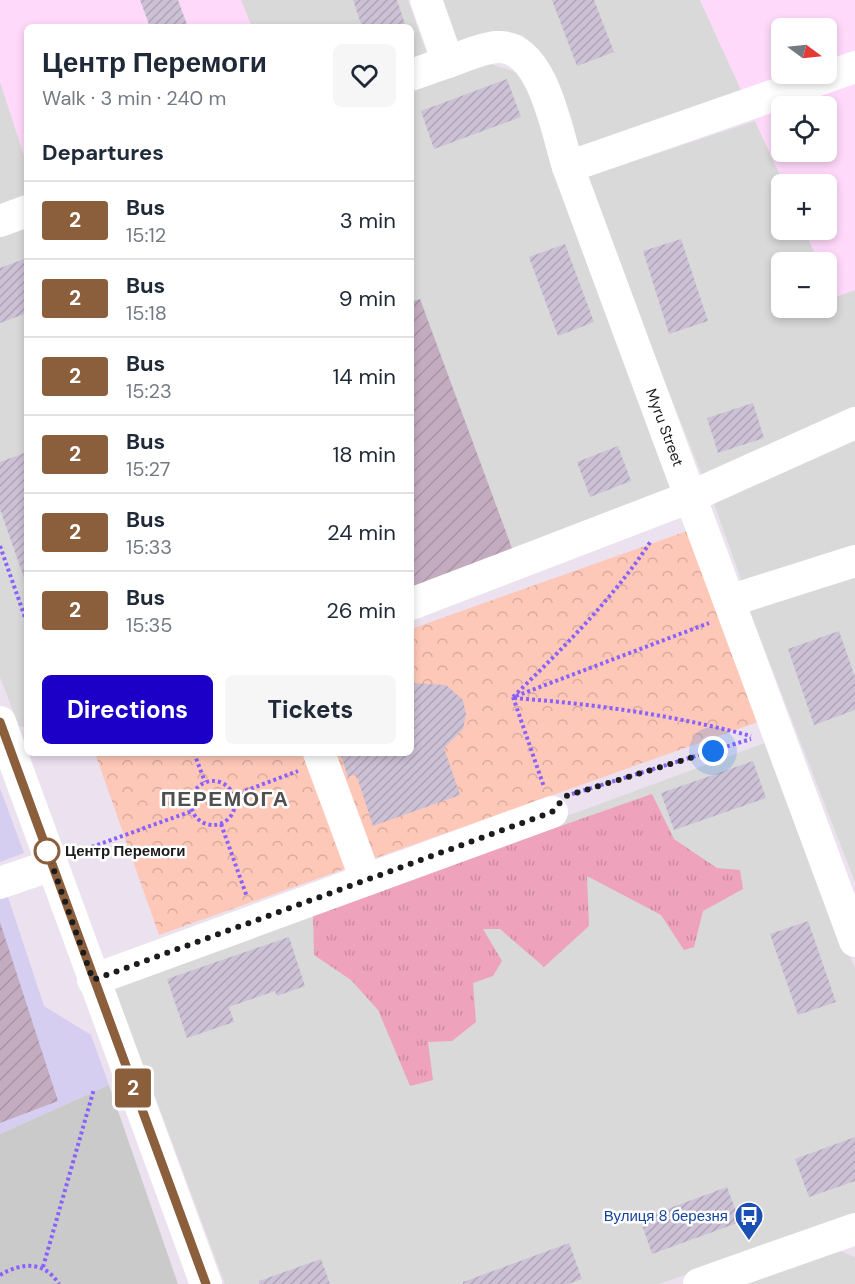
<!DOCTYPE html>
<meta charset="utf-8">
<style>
body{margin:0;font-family:"DM Sans",sans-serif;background:#f6f6f7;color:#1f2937;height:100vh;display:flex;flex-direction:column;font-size:22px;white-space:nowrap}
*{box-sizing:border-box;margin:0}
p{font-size:20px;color:#747a83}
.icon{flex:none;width:33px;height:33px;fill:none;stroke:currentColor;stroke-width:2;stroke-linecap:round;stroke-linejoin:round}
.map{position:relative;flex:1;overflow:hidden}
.drawer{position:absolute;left:24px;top:24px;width:390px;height:732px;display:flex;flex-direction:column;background:#fff;border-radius:9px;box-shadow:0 3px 9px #0003}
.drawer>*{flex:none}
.badge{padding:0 12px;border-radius:4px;font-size:21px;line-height:39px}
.needle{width:39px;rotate:105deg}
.controls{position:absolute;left:771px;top:18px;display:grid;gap:12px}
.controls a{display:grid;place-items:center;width:66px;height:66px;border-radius:9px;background:#fff;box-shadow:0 3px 9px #0003;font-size:30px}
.you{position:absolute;width:30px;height:30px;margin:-15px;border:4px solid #fff;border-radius:50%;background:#1a73e8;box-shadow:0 0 0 9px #1a73e833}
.map>.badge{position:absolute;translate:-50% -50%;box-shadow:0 0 0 3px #fff}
h2{padding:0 18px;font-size:22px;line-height:54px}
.round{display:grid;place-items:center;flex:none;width:63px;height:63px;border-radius:9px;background:#f6f6f7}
.headline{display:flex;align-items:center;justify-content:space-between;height:102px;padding:0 18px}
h1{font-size:28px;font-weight:700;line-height:45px}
.button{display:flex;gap:12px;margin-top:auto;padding:12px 18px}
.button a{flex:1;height:69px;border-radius:9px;background:#1d00c8;color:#fff;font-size:24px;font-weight:700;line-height:69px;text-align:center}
.button a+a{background:#f6f6f7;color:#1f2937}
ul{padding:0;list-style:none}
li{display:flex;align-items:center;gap:18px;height:78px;padding:0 18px;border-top:2px solid #e0e1e3}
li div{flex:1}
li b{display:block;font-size:22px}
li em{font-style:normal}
li .badge{min-width:66px;font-weight:700;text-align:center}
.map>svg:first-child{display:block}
.residential{fill:#d9d9da}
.commercial{fill:#d5cef1}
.education{fill:#ffd9fa;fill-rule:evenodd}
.religious{fill:#cacaca}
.construction{fill:url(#construction-furrows)}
.grass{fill:url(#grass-tufts)}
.park{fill:url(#park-crowns)}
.building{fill:url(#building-hatch)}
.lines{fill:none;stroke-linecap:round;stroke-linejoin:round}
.path{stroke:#8961ff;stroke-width:4;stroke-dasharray:3 3;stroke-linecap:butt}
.minor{stroke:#fff;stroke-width:32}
.line-casing{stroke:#fff;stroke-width:14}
.line{stroke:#8b5e3c;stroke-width:9}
.walk{stroke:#1c1c1c;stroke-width:6;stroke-dasharray:0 10.8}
.stop-dot{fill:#fff;stroke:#8b5e3c;stroke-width:3}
.labels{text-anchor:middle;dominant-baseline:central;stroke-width:5;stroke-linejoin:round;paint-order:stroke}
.street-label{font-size:15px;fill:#1c1c1c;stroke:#fff}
.stop-label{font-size:15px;font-weight:bold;fill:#1c1c1c;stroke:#fff;text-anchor:start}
.transit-label{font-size:15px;fill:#164399;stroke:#fff;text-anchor:end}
.district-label{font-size:21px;font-weight:bold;letter-spacing:1.5px;fill:#4f4f4f;stroke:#fff}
</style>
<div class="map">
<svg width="855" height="1284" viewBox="0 0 855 1284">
<defs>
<pattern id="construction-furrows" width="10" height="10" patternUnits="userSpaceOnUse" patternTransform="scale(1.5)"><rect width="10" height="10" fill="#c4acc0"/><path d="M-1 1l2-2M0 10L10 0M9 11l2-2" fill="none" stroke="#a893a4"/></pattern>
<pattern id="grass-tufts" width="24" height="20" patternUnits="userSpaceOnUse" patternTransform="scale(1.5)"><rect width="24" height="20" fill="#eea2bc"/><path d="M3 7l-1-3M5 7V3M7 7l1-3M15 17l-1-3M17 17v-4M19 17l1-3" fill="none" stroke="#cc8ba1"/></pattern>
<pattern id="park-crowns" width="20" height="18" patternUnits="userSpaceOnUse" patternTransform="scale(1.5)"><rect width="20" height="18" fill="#fec8b9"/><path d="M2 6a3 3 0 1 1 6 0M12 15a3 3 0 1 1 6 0" fill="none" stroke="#d9ab9e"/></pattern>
<pattern id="building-hatch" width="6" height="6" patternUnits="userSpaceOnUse" patternTransform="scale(1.5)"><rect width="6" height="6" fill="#cdc1d6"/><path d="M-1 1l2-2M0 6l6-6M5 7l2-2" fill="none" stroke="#afa5b7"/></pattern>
</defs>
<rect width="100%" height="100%" fill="#ece1ef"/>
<!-- residential -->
<g class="residential">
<polygon points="0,0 408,0 428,57 411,63 411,27 27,27 27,196 0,205"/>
<polygon points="438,0 700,0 743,94 580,149 544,57 522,35 500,34 455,48"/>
<polygon points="490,64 523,74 673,494 411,594 411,91"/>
<polygon points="755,121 784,184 782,184 782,230 804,230 819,262 782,262 782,308 826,308 827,278 835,297 855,290 855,410 704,480 583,178"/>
<polygon points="27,224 27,728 19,726 0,677 0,234"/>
<polygon points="855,432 855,552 744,588 712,498"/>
<polygon points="855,575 855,882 749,610"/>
<polygon points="770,741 855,969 855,1215 659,1284 225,1284 113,984"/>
<polygon points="840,1251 855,1257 855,1284 729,1284"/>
</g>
<!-- commercial -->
<g class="commercial">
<polygon points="0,788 24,853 0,862"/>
<polygon points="7,894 44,1006 91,1035 109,1085 0,1134 0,897"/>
</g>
<!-- education -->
<g class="education">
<polygon points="0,0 241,0 252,27 27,27 27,165 0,82"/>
<path d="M700 0H855V290L835 297 827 278 826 262H819L804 230H826V184H784ZM782 28H826V74H782ZM782 106H826V152H782Z"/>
</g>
<!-- religious -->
<polygon class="religious" points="109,1085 178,1284 0,1284 0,1134"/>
<!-- construction -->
<g class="construction">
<polygon points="420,299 513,551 411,589 411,302"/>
<polygon points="0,922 58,1101 0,1123"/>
</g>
<!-- grass -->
<polygon class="grass" points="652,794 674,839 717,868 740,870 743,889 703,911 694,947 684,950 661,915 587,876 589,926 544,967 500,929 483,929 502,961 493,976 473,983 476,1022 452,1041 428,1042 433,1080 410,1086 378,1010 351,980 314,955 313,913"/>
<!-- park -->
<polygon class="park" points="690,530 758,722 159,935 95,753 411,753 411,629"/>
<!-- building -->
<g class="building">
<polygon points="140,0 178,0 188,27 150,27"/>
<polygon points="353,0 397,0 406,27 362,27"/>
<polygon points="552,0 594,0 614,52 577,66"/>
<polygon points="507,79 521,117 434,149 421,111"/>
<polygon points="681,239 708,321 669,334 643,251"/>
<polygon points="565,244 594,322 558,336 529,257"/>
<polygon points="27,258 27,313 0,323 0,268"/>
<polygon points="753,403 764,438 718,453 707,418"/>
<polygon points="618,446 631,481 590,497 577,462"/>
<polygon points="27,452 27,577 24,578 0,509 0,462"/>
<polygon points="839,631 855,677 855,710 814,725 788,649"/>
<polygon points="411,683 446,685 463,700 466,714 463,729 444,748 460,795 373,826 356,774 348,777 340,753 411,753"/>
<polygon points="753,761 766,798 674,830 661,793"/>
<polygon points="808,921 836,1002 798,1015 770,934"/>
<polygon points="289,937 305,986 277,996 275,991 229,1007 234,1022 187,1038 167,979"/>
<polygon points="855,1137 855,1181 809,1197 795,1159"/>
<polygon points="727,1187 740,1222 652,1254 640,1219"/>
<polygon points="569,1243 582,1279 568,1284 463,1284 463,1282"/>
<polygon points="321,1259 330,1284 259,1284 259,1281"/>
</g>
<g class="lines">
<!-- path -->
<g class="path">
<polyline points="0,546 27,623"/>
<polyline points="516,696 709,623"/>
<polyline points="513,697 544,787"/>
<path d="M513 697C563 648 612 600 651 541"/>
<path d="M514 698C595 704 673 715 751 736"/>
<polyline points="194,753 205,782"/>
<circle cx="213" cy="803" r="22"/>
<polyline points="572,794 751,739"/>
<polyline points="234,795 298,771"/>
<polyline points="221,824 247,897"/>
<polyline points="86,849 192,811"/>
<polyline points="43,1267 94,1089"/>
<path d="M0 1275C23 1262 44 1261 59 1284"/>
</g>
<!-- minor -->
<g class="minor">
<path id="s1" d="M426 0 448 62C463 57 481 48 497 47 543 44 557 133 568 167L855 941"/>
<polyline points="411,75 448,62"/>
<polyline points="568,167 855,67"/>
<polyline points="0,221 27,211"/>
<polyline points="729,601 855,561"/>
<polyline points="411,604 690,497 855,423"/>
<polyline points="0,722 206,1284"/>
<polyline points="319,753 366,880"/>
<polyline points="0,883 52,865"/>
<polyline points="93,980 552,812"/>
<polyline points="699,1284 855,1229"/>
</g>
</g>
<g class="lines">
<!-- line casing -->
<g class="line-casing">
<polyline id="line" points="0,722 206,1284"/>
</g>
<!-- line -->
<use href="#line" class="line"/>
<!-- walk -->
<polyline class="walk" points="47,851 93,980 552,812 566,796 713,751"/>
</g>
<!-- icons -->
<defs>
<g id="bus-pin" transform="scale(1.5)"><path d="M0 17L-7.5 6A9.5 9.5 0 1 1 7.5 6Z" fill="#1a4fb4" stroke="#fff"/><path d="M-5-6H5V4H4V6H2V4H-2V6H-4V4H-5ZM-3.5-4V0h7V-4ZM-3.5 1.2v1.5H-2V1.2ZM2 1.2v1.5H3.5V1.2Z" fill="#fff"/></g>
</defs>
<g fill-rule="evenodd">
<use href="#bus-pin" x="749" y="1216"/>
</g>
<!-- markers -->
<circle class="stop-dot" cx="47" cy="851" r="12"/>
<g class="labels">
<!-- street labels -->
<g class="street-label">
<text stroke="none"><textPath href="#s1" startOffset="544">Myru Street</textPath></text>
</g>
<!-- stop labels -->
<g class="stop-label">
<text x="65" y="851">Центр Перемоги</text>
</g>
<!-- transit labels -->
<g class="transit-label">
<text x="728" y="1216">Вулиця 8 березня</text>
</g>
<!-- district labels -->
<g class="district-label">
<text x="225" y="799">ПЕРЕМОГА</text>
</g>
</g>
</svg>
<div class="controls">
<a><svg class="needle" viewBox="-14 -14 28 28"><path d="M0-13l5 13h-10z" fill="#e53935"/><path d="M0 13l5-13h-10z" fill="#747a83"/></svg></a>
<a><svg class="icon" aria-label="locate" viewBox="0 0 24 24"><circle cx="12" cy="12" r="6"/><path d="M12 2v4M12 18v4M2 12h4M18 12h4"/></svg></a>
<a>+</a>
<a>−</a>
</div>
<div class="you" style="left:713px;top:751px"></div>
<b class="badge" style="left:133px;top:1088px;background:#8b5e3c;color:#fff">2</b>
<section class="drawer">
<div class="headline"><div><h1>Центр Перемоги</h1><p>Walk · 3 min · 240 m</p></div><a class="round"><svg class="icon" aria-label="heart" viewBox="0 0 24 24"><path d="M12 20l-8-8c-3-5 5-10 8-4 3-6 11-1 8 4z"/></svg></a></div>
<h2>Departures</h2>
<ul>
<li><span class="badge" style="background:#8b5e3c;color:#fff">2</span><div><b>Bus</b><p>15:12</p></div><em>3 min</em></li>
<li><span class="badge" style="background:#8b5e3c;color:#fff">2</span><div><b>Bus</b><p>15:18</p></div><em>9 min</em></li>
<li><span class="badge" style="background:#8b5e3c;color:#fff">2</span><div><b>Bus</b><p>15:23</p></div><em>14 min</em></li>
<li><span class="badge" style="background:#8b5e3c;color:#fff">2</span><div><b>Bus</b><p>15:27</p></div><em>18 min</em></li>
<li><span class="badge" style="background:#8b5e3c;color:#fff">2</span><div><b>Bus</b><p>15:33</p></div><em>24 min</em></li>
<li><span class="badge" style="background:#8b5e3c;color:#fff">2</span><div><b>Bus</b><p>15:35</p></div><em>26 min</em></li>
</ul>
<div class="button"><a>Directions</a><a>Tickets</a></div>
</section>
</div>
